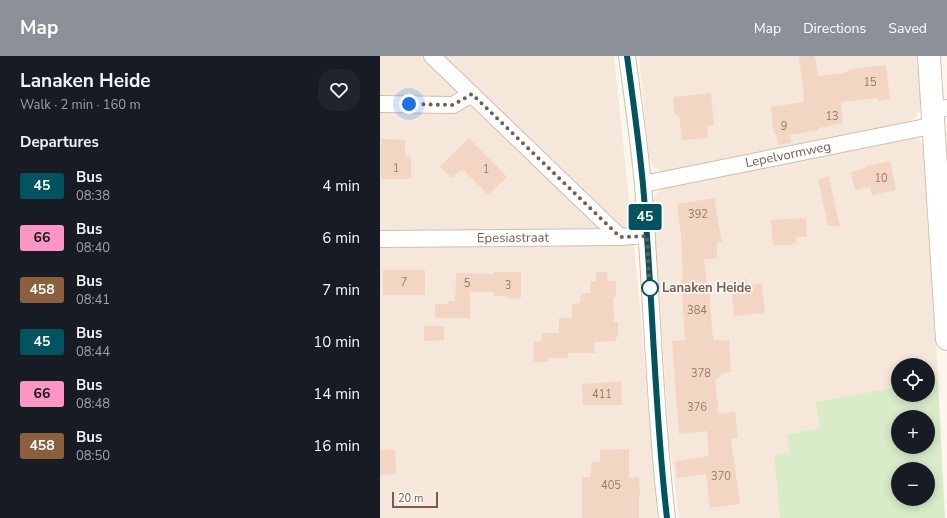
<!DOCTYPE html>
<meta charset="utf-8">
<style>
body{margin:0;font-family:"Nunito Sans",sans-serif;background:#20242c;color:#f1f3f6;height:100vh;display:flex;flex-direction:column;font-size:15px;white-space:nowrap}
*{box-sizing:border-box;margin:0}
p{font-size:13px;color:#9ea1a6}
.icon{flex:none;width:22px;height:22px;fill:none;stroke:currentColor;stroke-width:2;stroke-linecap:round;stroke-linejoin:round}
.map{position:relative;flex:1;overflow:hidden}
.drawer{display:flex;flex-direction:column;background:#171b24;width:380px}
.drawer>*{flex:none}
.badge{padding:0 8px;border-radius:3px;font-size:14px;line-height:26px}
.buttons{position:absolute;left:511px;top:302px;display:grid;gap:8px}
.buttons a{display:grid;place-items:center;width:44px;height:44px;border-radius:50%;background:#171b24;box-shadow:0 2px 10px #0003;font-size:20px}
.scale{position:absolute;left:12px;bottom:10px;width:46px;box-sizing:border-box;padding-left:4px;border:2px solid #7a5c4d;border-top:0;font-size:11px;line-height:14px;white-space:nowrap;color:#7a5c4d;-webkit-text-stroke:3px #fffaf3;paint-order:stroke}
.you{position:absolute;width:20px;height:20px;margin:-10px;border:3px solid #fff;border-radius:50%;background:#1a73e8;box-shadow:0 0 0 6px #1a73e833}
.map>.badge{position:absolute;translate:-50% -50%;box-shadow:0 0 0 2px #fff}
h2{padding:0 20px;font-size:15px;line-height:36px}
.round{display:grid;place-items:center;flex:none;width:42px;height:42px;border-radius:16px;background:#20242c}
.overview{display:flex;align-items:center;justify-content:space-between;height:68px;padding:0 20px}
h1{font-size:19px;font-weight:700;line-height:30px}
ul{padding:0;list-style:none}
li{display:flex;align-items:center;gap:12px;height:52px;padding:0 20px}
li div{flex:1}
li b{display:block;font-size:15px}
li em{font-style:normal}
li .badge{min-width:44px;font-weight:700;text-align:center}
header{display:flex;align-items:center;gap:24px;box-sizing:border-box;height:56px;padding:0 20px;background:#8c9099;color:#fff}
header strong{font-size:19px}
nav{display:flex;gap:22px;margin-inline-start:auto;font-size:14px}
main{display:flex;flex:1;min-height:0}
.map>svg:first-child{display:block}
.residential{fill:#f5e8da}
.green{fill:#d8ecc9;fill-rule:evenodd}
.building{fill:#f3d5c3}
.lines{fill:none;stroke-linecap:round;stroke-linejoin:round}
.street-casing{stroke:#d1beb0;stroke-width:18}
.secondary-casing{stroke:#d6c0b0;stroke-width:24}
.street{stroke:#fff;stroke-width:16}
.secondary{stroke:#fff;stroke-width:22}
.line-casing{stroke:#fff;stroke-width:9}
.line{stroke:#005460;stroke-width:6}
.walk{stroke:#7a5c4d;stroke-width:4;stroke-dasharray:0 7.2}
.stop-dot{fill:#fff;stroke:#005460;stroke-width:2}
.labels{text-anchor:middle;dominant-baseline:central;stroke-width:3.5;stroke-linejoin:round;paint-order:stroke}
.number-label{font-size:11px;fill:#987a6a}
.street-label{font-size:13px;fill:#7a5c4d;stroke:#fffaf3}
.stop-label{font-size:13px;font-weight:bold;fill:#7a5c4d;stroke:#fffaf3;text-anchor:start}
</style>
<header>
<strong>Map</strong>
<nav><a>Map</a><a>Directions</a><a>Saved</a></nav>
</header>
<main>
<section class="drawer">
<div class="overview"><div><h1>Lanaken Heide</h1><p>Walk · 2 min · 160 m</p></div><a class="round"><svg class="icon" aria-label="heart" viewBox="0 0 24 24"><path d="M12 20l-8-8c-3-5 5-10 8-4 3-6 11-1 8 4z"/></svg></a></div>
<h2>Departures</h2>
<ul>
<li><span class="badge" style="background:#005460;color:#fff">45</span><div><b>Bus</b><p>08:38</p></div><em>4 min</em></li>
<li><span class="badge" style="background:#fc95c5;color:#111">66</span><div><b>Bus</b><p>08:40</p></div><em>6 min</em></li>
<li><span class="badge" style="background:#8b5e3c;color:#fff">458</span><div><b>Bus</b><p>08:41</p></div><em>7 min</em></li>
<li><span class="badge" style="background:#005460;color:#fff">45</span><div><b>Bus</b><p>08:44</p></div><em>10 min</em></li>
<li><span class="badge" style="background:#fc95c5;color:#111">66</span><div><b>Bus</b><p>08:48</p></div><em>14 min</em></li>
<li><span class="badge" style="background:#8b5e3c;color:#fff">458</span><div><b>Bus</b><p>08:50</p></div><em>16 min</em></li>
</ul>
</section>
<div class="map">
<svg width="567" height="462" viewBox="0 0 567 462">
<rect width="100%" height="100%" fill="#fdf6ec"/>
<!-- residential -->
<g class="residential">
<polygon points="0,0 234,0 260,249 277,462 0,462"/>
<polygon points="259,0 542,0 543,49 535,62 525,68 284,118 274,111 269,102"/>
<polygon points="534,81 539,84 544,91 558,324 548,325 548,309 518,309 518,331 435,346 441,372 407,378 411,396 394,399 400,462 299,462 289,384 273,142 283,130"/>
</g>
<!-- green -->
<path class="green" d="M558 324 565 462H400L394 399 410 396 407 378 441 372 435 346 518 331V339H548V325ZM518 361H548V391H518ZM518 413H548V443H518Z"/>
<!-- building -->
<g class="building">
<polygon points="419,0 435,0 438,20 464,17 471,13 506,9 510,43 499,45 498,42 461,46 463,67 439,72 439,74 410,79 411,87 398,89 396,78 394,78 391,51 423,46 423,44 424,43"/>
<polygon points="331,37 334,69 327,70 328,82 302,84 299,59 295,59 293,41"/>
<polygon points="89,82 127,121 108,139 82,113 71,122 60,110"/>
<polygon points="1,83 25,84 25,100 31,101 31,123 1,123"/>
<polygon points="510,105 516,134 492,139 490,131 475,134 471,116 486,112 486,110"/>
<polygon points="449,120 455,149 460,170 448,170 438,123"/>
<polygon points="334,142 342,186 337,186 337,203 324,203 327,229 328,229 329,233 333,284 339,284 340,285 349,284 351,316 342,317 340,320 335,324 339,358 355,356 358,382 351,383 360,448 330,452 326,418 297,422 295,405 329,400 327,375 299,378 292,285 305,284 301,224 303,223 301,179 297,148"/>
<polygon points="426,162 427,181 416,181 416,187 412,187 412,189 393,189 391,164"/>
<rect x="3" y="214" width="42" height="25"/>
<polygon points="114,216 141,216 141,242 128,243 128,240 114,240 114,236 90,236 90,262 55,262 55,248 68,248 68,245 75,245 76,217 114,218"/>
<polygon points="216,216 227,216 228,225 236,225 236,241 233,241 234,266 238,266 238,281 236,281 236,285 214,286 215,297 188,297 188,302 168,302 168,306 154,306 153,286 161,286 162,277 179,277 179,262 192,262 192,248 200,247 201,237 210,237 210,225 216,225"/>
<polygon points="367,223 368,229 382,228 385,257 354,260 351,225"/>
<polygon points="44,270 64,270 64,284 44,285"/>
<polygon points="241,325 242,349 203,349 202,328"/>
<polygon points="15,393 16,418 0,419 0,394"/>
<polygon points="249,393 249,422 259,421 260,440 259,440 259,462 202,462 202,421 210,421 212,406 220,406 220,394"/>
</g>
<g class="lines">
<!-- street casing -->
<g class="street-casing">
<g id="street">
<polyline points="52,0 240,181"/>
<path d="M247 0C253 43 259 86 263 129 272 240 274 351 287 462"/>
<polyline points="0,48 73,49 92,38"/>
<polyline points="553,54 567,52"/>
<path id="s1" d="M263 128 541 72 554 70"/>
<path id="s2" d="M0 183 240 181 267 179"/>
</g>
</g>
<!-- secondary casing -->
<g class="secondary-casing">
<polyline id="secondary" points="549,0 567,283"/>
</g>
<!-- street -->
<use href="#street" class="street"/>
<!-- secondary -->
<use href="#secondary" class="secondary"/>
</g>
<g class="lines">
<!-- line casing -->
<g class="line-casing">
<path id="line" d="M247 0C253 43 259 86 263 129 273 240 274 352 287 462"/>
</g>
<!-- line -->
<use href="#line" class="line"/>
<!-- walk -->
<polyline class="walk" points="29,48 73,49 92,38 240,181 267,180 270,239 270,232"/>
</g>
<!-- markers -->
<circle class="stop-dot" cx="270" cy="232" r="8"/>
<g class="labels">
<!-- number labels -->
<g class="number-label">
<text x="490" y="26">15</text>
<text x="452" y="60">13</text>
<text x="404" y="70">9</text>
<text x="16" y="112">1</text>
<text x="106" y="113">1</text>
<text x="501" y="122">10</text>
<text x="318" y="158">392</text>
<text x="24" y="226">7</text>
<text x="87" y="227">5</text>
<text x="128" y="229">3</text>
<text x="317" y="254">384</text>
<text x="321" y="317">378</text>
<text x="222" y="338">411</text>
<text x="317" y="351">376</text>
<text x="341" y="420">370</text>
<text x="231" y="429">405</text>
</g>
<!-- street labels -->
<g class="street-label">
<text stroke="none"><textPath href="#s1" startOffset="148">Lepelvormweg</textPath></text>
<text stroke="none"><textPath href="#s2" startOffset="133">Epesiastraat</textPath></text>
</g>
<!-- stop labels -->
<g class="stop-label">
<text x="282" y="232">Lanaken Heide</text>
</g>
</g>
</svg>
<div class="buttons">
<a><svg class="icon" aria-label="locate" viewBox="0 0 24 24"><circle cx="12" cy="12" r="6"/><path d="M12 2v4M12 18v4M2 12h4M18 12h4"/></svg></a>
<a>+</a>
<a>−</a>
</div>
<div class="scale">20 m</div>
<div class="you" style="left:29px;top:48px"></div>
<b class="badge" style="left:265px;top:161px;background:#005460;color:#fff">45</b>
</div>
</main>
